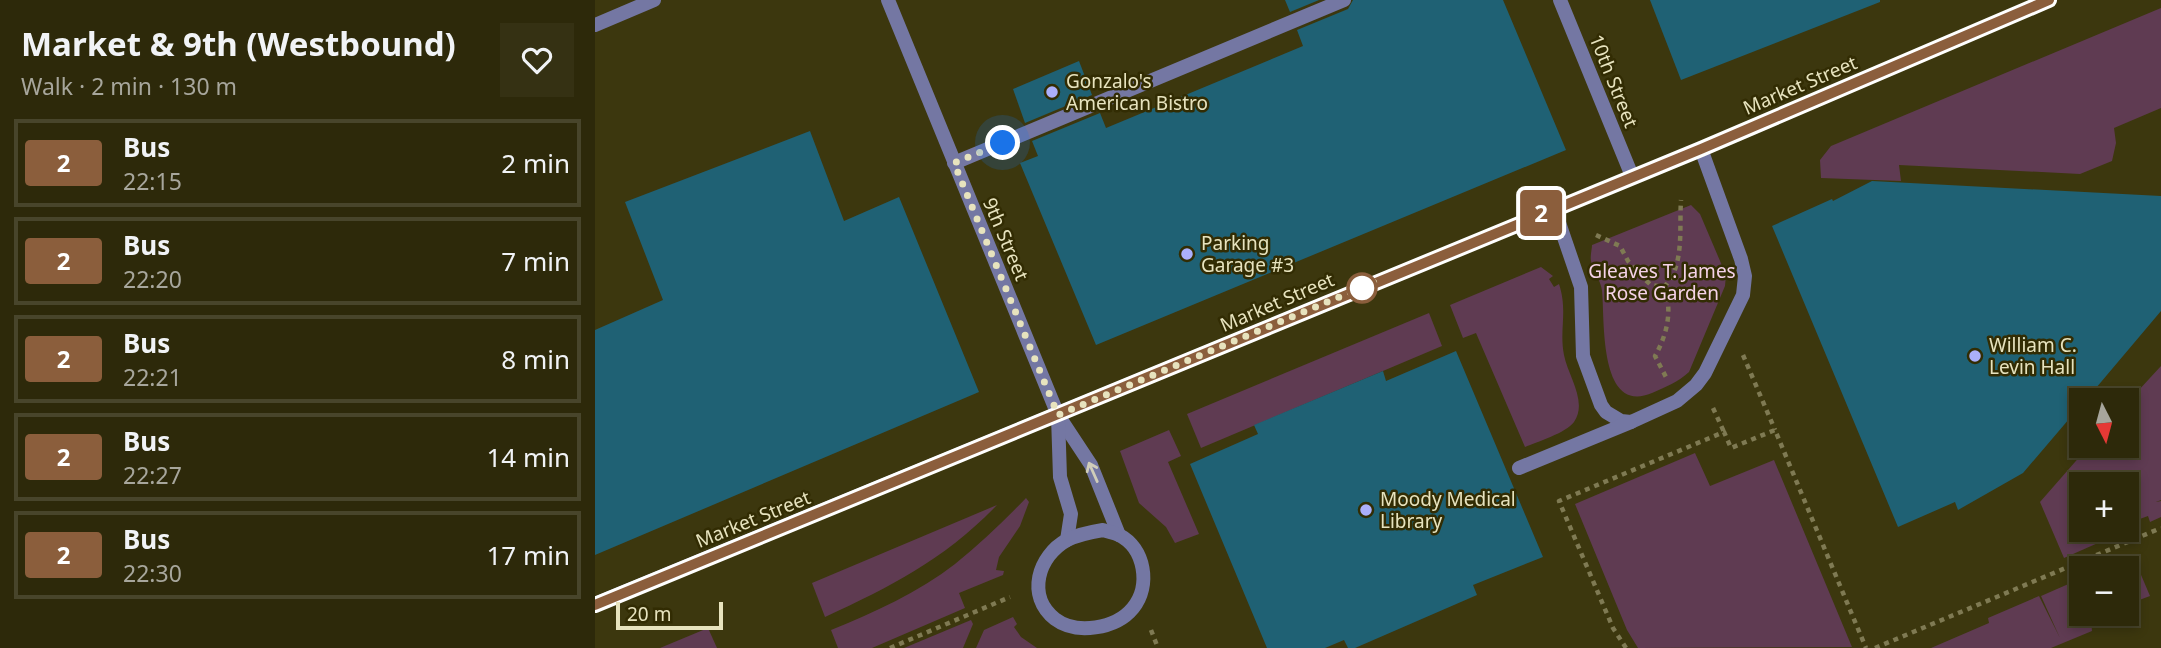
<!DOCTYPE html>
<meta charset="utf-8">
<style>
body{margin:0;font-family:"Noto Sans",sans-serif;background:#353113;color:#f1f3f6;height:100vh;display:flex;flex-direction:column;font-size:26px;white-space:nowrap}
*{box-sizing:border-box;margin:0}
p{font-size:23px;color:#a7a69c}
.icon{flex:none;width:38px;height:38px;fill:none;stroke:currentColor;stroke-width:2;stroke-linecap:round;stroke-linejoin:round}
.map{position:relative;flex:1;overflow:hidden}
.drawer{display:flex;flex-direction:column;background:#2d290a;width:595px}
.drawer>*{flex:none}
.badge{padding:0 14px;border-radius:5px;font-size:24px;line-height:46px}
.needle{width:46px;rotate:174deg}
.buttons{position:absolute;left:1474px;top:388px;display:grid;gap:14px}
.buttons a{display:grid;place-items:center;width:70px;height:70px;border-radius:0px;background:#2d290a;box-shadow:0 4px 10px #0003,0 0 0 2px #48452b;font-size:35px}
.scale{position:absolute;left:21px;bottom:18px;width:107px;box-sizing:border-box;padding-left:7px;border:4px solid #e7e3be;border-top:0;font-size:19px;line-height:24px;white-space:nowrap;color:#e7e3be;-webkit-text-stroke:5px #322c03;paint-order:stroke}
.you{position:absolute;width:35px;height:35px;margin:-18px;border:5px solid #fff;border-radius:50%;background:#1a73e8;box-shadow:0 0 0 10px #1a73e833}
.map>.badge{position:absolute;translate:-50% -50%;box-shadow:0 0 0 4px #fff}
.round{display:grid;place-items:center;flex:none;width:74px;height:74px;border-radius:0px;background:#353113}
.head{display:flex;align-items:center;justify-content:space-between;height:119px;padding:0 21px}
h1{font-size:33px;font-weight:700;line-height:52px}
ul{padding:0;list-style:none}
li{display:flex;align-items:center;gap:21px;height:88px;margin:0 14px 10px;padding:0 7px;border:4px solid #48452b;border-radius:0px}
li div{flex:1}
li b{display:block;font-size:26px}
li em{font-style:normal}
li .badge{min-width:77px;font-weight:700;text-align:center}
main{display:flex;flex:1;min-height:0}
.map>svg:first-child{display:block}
.green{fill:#5f3b52}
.building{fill:#1f6174}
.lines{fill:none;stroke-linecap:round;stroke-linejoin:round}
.path{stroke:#7f7a53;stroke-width:4.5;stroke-dasharray:5 5;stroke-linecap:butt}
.service{stroke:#7477a3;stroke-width:14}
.minor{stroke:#7477a3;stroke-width:14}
.secondary{stroke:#979be1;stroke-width:14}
.oneway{stroke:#d0cdb9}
.line-casing{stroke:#fff;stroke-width:16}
.line{stroke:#8b5e3c;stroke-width:10}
.walk{stroke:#e7e3be;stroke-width:7;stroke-dasharray:0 12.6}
.poi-dot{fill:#abaffb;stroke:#322c03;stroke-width:2.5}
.stop-dot{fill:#fff;stroke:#8b5e3c;stroke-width:3.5}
.labels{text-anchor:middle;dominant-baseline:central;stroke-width:5;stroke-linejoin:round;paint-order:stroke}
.poi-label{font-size:19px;fill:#e7e3be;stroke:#322c03;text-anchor:start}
.street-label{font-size:19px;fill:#e7e3be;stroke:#322c03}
.park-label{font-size:19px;fill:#f5d2e7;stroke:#322c03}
</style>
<main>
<section class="drawer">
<div class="head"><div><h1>Market &amp; 9th (Westbound)</h1><p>Walk · 2 min · 130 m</p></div><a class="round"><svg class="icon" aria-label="heart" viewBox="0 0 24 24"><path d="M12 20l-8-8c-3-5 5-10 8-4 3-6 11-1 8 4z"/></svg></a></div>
<ul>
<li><span class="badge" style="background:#8b5e3c;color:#fff">2</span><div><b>Bus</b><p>22:15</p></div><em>2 min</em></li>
<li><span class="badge" style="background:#8b5e3c;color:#fff">2</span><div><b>Bus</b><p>22:20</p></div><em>7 min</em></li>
<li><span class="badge" style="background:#8b5e3c;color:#fff">2</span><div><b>Bus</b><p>22:21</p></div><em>8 min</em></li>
<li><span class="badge" style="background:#8b5e3c;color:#fff">2</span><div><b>Bus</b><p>22:27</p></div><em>14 min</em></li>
<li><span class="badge" style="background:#8b5e3c;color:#fff">2</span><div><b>Bus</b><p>22:30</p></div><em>17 min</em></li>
</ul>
</section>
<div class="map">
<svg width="1566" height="648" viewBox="0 0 1566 648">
<rect width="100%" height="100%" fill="#3c370e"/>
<!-- green -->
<g class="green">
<polygon points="1566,8 1566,108 1519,128 1521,143 1517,161 1485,174 1304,165 1306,181 1226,178 1225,160 1236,146"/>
<path d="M1096 205 1105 214 1131 275 1130 286 1094 372C1083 382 1071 387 1057 393 1003 416 1010 318 1007 291 1006 280 997 271 996 261 995 256 997 249 997 245Z"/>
<path d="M946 267 958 276 954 279 959 287 964 284C973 311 964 330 969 355 973 376 993 402 979 422 971 433 942 442 930 447L881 333 868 338 855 305Z"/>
<polygon points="834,313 847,346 606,448 592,414"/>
<polygon points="1566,366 1566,500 1561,502 1566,501 1566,517 1555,522 1553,516 1531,524 1531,485 1486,485 1486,530 1519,530 1521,535 1469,558 1445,502 1494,446 1531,446 1531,404"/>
<polygon points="574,430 586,456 573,462 604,534 580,543 571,527 544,503 525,451"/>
<polygon points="1100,453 1115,486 1179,460 1257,647 1043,648 1032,630 980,504"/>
<path d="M431 498 434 502 425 526 404 557 401 570 409 571 408 575 364 593 370 608 277 648H243L236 630C278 613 324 592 360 564 385 544 408 522 431 498Z"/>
<path d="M402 505C350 559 297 586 230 617L217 583Z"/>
<polygon points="1538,556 1555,596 1531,605 1531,569 1509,569"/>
<polygon points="1478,582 1486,599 1486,614 1509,614 1496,620 1497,631 1456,648 1336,648 1394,623 1393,618 1444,596 1465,638 1446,596"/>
<polygon points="418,617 422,624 419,627 426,637 442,648 381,648 389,630"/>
<polygon points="376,620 378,624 368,648 309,648"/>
<polygon points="113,628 122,648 65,648"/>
</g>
<!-- building -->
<g class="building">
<polygon points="690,0 724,0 695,12"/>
<polygon points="758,0 908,0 971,150 501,345 425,163 443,156 437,141 505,113 511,128 708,46 702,30 753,9"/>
<polygon points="1055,0 1285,0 1285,2 1086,80"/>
<polygon points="484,61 497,95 430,123 418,89"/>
<polygon points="215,131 249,221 304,197 384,392 0,555 0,330 68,300 30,202"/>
<polygon points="1277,181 1566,196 1566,311 1490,401 1486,401 1486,405 1428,473 1363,510 1360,502 1303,527 1177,226 1237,199 1238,201"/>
<polygon points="861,351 948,557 878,585 882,595 760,648 753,648 749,640 730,648 672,648 595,464 663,434 659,425 788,371 791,381"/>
</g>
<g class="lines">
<!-- path -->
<g class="path">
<path d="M1001 235 1025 246 1033 261 1047 277 1056 285 1069 287C1078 310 1072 335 1060 356L1072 379"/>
<path d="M1069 287C1090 266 1084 229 1086 200"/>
<polyline points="1148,355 1180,430"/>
<polyline points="1118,408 1129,432"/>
<polyline points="556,630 563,648"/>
<polyline points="295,648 415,597"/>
<polyline points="1031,648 1018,628 964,501 1129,432 1136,448 1180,430 1271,648"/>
<polyline points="1280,648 1566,528"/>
</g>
<!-- service -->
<g class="service">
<polyline points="359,163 749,0"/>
<polyline points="959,208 986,287 988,356 1006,405 1011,412 1026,421 1036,422 1082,401 1101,385 1110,373 1148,295 1150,276 1146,259 1106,149"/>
<polyline points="924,468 1036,422"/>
</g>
<!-- minor -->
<g class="minor">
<polyline points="293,0 463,415 496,465 524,535"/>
<polyline points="965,0 1037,176"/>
<polyline points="0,25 59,0"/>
<polyline points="463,416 465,477 476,514 472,540"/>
<path d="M508 530C513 532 519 532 524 535 550 548 556 586 538 608 521 629 481 635 460 619 431 596 443 556 472 540 484 534 496 532 508 530Z"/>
</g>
<!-- secondary -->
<polyline class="secondary" points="0,604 1106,149 1454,0"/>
</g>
<!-- one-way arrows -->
<defs><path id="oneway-shaft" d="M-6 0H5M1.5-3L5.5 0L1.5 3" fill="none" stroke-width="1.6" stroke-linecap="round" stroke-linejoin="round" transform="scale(1.75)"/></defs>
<use class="oneway" href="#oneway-shaft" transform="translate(498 472) rotate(-114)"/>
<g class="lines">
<!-- line casing -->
<g class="line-casing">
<polyline id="line" points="0,605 1106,149 1454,0"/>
</g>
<!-- line -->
<use href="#line" class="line"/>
<!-- walk -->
<polyline class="walk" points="408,143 359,163 463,415 780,282 767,288"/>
</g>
<!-- markers -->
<g class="poi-dot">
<circle cx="457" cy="92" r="7"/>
<circle cx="592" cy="254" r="7"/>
<circle cx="1380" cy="356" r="7"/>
<circle cx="771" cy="510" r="7"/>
</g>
<circle class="stop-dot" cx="767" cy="288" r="14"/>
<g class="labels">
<!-- poi labels -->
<g class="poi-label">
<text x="471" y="81">Gonzalo's<tspan x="471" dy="22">American Bistro</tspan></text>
<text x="606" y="243">Parking<tspan x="606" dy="22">Garage #3</tspan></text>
<text x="1394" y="345">William C.<tspan x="1394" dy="22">Levin Hall</tspan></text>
<text x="785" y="499">Moody Medical<tspan x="785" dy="22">Library</tspan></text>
</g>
<!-- street labels -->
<g class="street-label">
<text transform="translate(1019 81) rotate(68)">10th Street</text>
<text transform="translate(1205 85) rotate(-23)">Market Street</text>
<text transform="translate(411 239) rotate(67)">9th Street</text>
<text transform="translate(682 302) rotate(-23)">Market Street</text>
<text transform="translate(158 519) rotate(-22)">Market Street</text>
</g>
<!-- park labels -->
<g class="park-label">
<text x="1067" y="271">Gleaves T. James<tspan x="1067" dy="22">Rose Garden</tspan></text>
</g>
</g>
</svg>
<div class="buttons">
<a><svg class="needle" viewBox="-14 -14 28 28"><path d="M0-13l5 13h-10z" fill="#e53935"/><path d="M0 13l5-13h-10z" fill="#a7a69c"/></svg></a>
<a>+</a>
<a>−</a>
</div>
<div class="scale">20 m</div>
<div class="you" style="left:408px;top:143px"></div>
<b class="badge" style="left:946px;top:213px;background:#8b5e3c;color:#fff">2</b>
</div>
</main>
